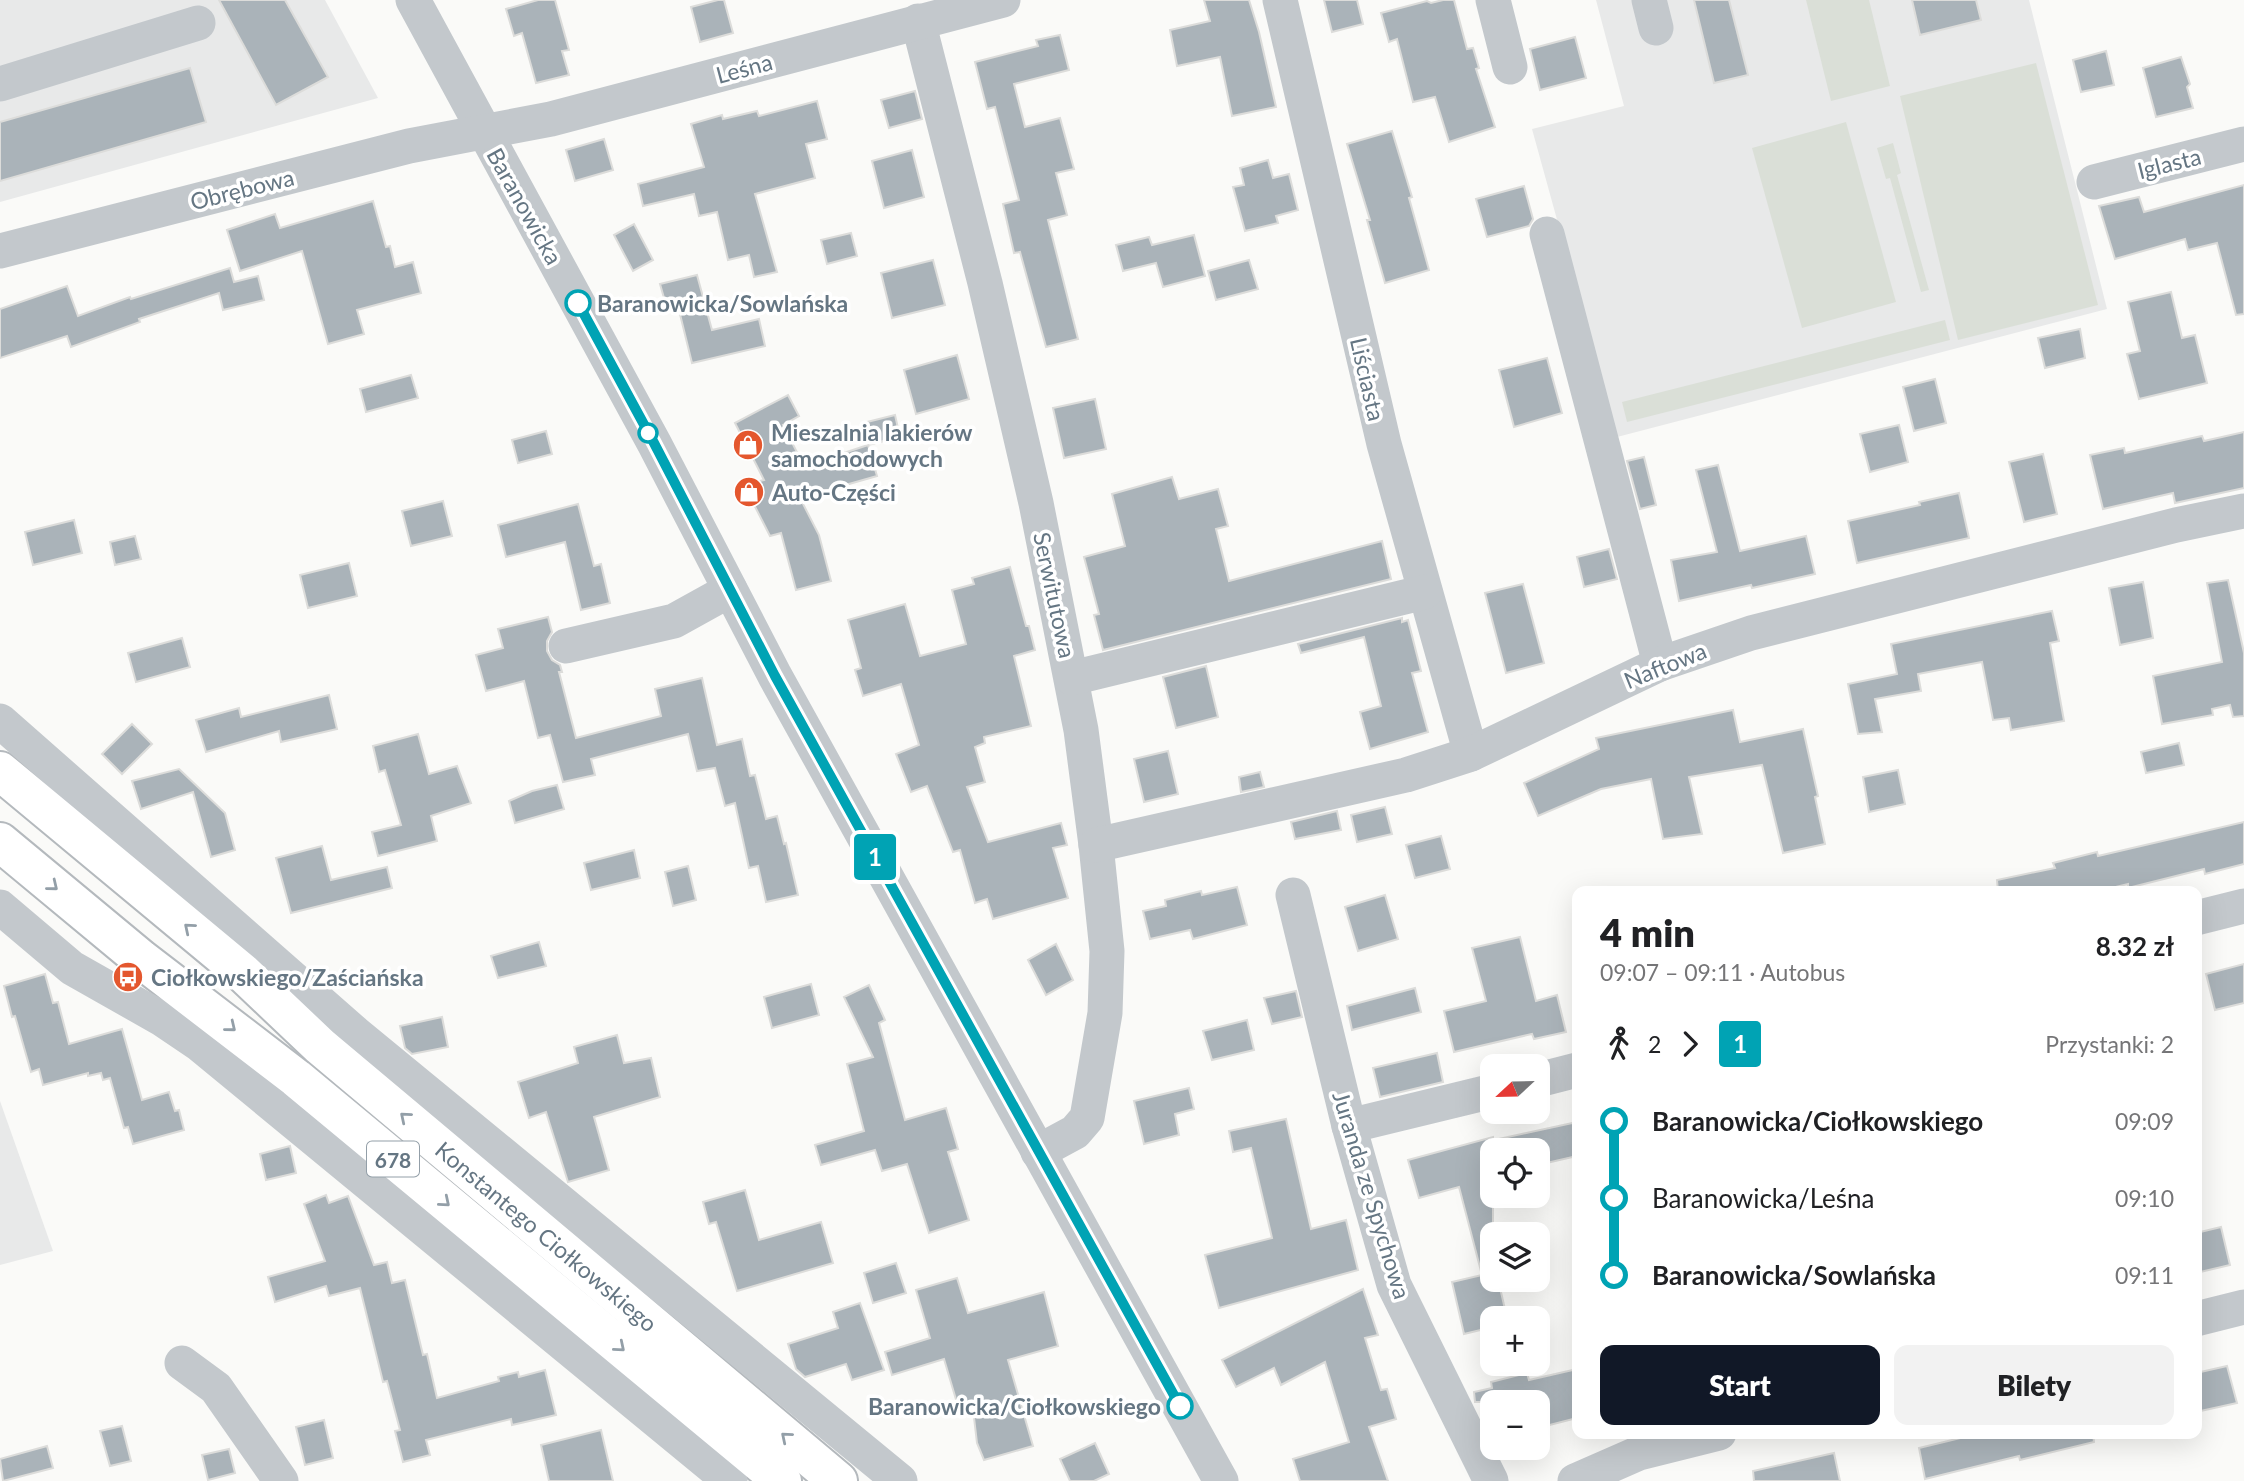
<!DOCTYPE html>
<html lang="pl">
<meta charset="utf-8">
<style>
body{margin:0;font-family:Lato,sans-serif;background:#f2f2f2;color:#202124;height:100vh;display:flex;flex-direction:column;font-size:26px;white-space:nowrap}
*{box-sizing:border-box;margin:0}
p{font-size:23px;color:#757577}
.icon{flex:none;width:38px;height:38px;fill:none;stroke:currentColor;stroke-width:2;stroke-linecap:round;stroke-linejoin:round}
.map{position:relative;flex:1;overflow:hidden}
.drawer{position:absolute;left:1572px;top:886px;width:630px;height:553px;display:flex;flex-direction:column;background:#fff;border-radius:14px;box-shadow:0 7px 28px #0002}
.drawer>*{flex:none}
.badge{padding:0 14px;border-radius:5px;font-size:24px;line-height:46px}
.needle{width:46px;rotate:248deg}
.tools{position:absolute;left:1480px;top:1054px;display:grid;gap:14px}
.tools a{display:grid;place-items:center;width:70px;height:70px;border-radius:14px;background:#fff;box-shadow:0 7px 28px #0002;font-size:35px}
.map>.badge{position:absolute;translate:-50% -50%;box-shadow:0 0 0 4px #fff}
.legs{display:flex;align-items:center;gap:10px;height:77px;padding:0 28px;font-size:23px}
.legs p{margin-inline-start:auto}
.overview{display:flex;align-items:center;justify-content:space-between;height:119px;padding:0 28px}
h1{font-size:38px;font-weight:800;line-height:52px}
.button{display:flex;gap:14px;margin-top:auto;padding:14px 28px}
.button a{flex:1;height:80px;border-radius:14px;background:#111827;color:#fff;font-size:28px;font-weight:800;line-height:80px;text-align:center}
.button a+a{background:#f2f2f2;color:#202124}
ul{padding:0 28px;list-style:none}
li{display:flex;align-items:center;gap:24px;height:77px;font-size:26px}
li i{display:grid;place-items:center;width:10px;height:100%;margin:0 9px;background:currentColor}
li i::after{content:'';width:18px;height:18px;margin:-9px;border:5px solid;border-radius:50%;background:#fff}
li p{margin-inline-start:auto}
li:first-child i{background:linear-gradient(#0000 50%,currentColor 0)}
li:last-child i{background:linear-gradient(currentColor 50%,#0000 0)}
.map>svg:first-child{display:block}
.built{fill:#e8e9e9}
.green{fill:#dadfd7}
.building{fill:#aab3b9;stroke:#dcdcda;stroke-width:2}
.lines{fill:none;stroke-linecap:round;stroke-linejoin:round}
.highway-casing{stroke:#b4b9bd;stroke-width:42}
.minor{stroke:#c3c8cc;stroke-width:35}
.highway{stroke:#fff;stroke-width:38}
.oneway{stroke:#939fa8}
.line-1-casing{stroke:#fff;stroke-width:16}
.line-1{stroke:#00a3b4;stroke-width:10}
.stop-1-dot{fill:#fff;stroke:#00a3b4;stroke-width:3.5}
.labels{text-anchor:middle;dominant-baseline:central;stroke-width:7;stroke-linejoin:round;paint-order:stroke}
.shield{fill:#fff;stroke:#939fa8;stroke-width:2}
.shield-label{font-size:21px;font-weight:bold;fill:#657683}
.street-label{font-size:23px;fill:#657683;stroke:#fff}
.stop-label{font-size:23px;font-weight:bold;fill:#657683;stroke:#fff;text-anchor:start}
.poi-label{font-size:23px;font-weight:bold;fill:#657683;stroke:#fff;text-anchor:start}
</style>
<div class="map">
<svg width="2244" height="1481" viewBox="0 0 2244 1481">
<rect width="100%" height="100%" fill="#fafaf8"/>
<!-- built -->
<g class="built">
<polygon points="0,0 325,0 378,98 0,202"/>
<polygon points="1596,0 2029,0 2107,309 1617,437 1532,129 1624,106"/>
<polygon points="0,1101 53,1251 0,1265"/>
</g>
<!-- green -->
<g class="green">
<polygon points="1806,0 1869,0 1890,86 1831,101"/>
<polygon points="2036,63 2098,305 1958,340 1900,96"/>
<polygon points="1846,122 1896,302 1802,328 1752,148"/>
<polygon points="1893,143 1901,173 1897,175 1929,290 1921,292 1890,178 1886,179 1877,148"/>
<polygon points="1945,320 1950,340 1627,422 1622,402"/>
</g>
<!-- building -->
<g class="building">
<polygon points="219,0 285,0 328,77 276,105"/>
<polygon points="538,0 555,0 569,50 562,51 569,75 536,83 522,33 514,36 506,9"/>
<polygon points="718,0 724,0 733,33 700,42 691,7"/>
<polygon points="1204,0 1249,0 1259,32 1276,107 1232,116 1220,57 1177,66 1170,30 1210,21"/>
<polygon points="1324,0 1357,0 1363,24 1332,32"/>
<polygon points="1443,0 1454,0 1467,49 1473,48 1479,68 1476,69 1495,127 1449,142 1435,97 1413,102 1397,39 1389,42 1381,13 1427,1 1431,3"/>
<polygon points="1694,0 1729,0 1748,75 1714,83"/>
<polygon points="1912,0 1976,0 1981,20 1920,35"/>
<polygon points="1060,35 1069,70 1014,84 1025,127 1060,118 1074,169 1056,173 1067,215 1048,220 1078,339 1046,347 1020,252 1014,253 1003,204 1019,200 995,107 987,109 975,62 1038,46 1036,40"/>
<polygon points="1575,37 1586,78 1540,90 1530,49"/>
<polygon points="2106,51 2114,85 2081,92 2073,60"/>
<polygon points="2181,57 2190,84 2187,87 2193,108 2156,117 2143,68"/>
<polygon points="190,68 206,122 0,181 0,122"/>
<polygon points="915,91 922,119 889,128 881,100"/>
<polygon points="817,101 827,139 806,144 815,178 755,194 777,272 754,277 749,255 728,260 717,212 699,216 694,194 643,206 638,184 704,167 691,124 722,115 723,119 757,111 759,116"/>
<polygon points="1392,131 1412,197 1409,198 1429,270 1385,283 1367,220 1370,220 1347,144"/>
<polygon points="604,139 613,170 575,181 566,150"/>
<polygon points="912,150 924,197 884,208 872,161"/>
<polygon points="1268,160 1273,178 1289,174 1298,210 1276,216 1278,223 1245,231 1233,187 1244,185 1240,168"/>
<polygon points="2244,185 2244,314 2236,315 2217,243 2188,250 2185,239 2115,259 2099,206 2139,197 2144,212"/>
<polygon points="1524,186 1533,219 1529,226 1487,237 1476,199"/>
<polygon points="373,201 386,247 390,246 395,267 413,262 421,293 357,310 364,334 328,344 302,251 240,271 227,230 275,214 280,228"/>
<polygon points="634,224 653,260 633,271 614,235"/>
<polygon points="851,233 857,256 827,264 821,240"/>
<polygon points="1194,235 1205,276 1163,287 1156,263 1123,271 1116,245 1149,237 1152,245"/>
<polygon points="933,260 945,305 892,318 881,273"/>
<polygon points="1249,260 1258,289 1216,300 1208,271"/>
<polygon points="230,268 234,282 258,276 264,300 223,310 219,293 139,319 140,322 71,347 67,336 0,358 0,309 67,286 78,316 130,297 131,299"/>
<polygon points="697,275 712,330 759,319 765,346 692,363 677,302 666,305 660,284"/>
<polygon points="2171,292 2182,338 2195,335 2207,383 2139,399 2127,354 2140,351 2128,302"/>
<polygon points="2080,329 2085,358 2045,368 2038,338"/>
<polygon points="957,355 969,399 916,414 904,370"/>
<polygon points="1547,358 1562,413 1514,427 1499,370"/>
<polygon points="411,375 418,398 366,412 360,389"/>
<polygon points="1935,379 1946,423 1914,431 1903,387"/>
<polygon points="788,395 799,416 783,425 804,466 868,445 863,423 895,415 900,437 868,445 877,476 800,498 819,535 831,581 796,590 781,533 770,536 744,485 764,480 735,423"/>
<polygon points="1095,399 1106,449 1064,458 1053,408"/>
<polygon points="1899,425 1908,462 1870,472 1860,434"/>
<polygon points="546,431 552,454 518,463 512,440"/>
<polygon points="2244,432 2244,488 2175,503 2173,493 2103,509 2090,455 2124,448 2125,453 2202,436 2204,441"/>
<polygon points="2043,454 2057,514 2024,522 2009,462"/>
<polygon points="1644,457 1656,505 1640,509 1627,461"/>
<polygon points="1718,465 1740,551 1806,536 1815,574 1752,588 1751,585 1679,601 1671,560 1717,552 1696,470"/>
<polygon points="1172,477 1179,499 1218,489 1228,526 1216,529 1229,581 1382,541 1391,579 1103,650 1094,615 1099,614 1084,557 1125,546 1112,494"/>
<polygon points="1959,493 1969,538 1857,563 1848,521 1920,505 1919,502"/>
<polygon points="443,501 452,536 411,546 402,511"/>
<polygon points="578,504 594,566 601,564 610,603 581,610 565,542 506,557 498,525"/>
<polygon points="74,520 82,553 33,565 25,532"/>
<polygon points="135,536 141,559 115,565 110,542"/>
<polygon points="1609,549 1617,579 1584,587 1577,557"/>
<polygon points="349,563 357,596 308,608 300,575"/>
<polygon points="1010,567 1026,626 1029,626 1035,650 1014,656 1031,726 984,737 985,743 975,747 985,782 967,787 988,842 1061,823 1067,845 1053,848 1068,898 993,919 987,899 975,903 960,850 953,852 927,786 911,792 896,754 919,745 901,684 863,696 855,670 861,668 848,620 905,604 920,656 966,644 952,590 974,584 972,578"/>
<polygon points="2228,580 2244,653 2244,716 2233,717 2230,705 2212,709 2213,715 2162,724 2153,676 2222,662 2207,583"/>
<polygon points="2143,582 2153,638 2120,645 2109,588"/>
<polygon points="1523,584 1544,663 1506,673 1485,593"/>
<polygon points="2052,611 2059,641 2050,643 2064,721 2011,730 2009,718 1993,720 1982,662 1918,674 1921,691 1875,699 1882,732 1858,734 1848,684 1897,674 1891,644"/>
<polygon points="548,617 552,632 547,641 547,651 552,660 560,665 562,672 559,672 576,738 661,716 655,689 702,678 717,745 742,739 750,776 755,775 766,819 777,816 784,844 786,843 798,895 766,902 758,866 749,868 735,803 725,806 715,768 697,771 688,734 591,759 595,775 563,782 550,735 538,738 524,681 486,691 476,655 503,648 498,629"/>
<polygon points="1402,618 1402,622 1408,620 1421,671 1412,673 1428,732 1370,749 1360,712 1381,706 1364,637 1301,653 1298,644"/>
<polygon points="182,638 190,667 136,682 128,653"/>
<polygon points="1206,666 1218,717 1176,728 1163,677"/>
<polygon points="329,695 337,729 281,742 279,731 206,752 196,720 239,708 241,717"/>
<polygon points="1733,710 1740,742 1803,729 1818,796 1815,797 1825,844 1783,853 1762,765 1689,777 1702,834 1663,839 1651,779 1601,789 1538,816 1524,783 1599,749 1596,738"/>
<polygon points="132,724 152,744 122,774 102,754"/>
<polygon points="418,734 429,774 457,766 471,803 431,816 437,841 378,856 372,832 401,825 385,770 379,772 373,746"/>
<polygon points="2179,743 2184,765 2146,773 2141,752"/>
<polygon points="1168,751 1178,794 1144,802 1134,759"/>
<polygon points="179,769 225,813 235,850 211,857 193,792 141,809 132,781"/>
<polygon points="1898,770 1905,804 1869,812 1863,777"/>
<polygon points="1260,772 1264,787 1241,792 1239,777"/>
<polygon points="557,785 564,809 515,823 509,801 532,791"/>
<polygon points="1385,807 1392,834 1357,842 1351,815"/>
<polygon points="1337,811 1341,830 1295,839 1291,822"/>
<polygon points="2244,822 2244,864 2205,874 2204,869 2128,888 2128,884 2099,891 1998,891 1997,880 2055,868 2053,863 2097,852 2098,856"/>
<polygon points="1441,836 1450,869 1415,878 1406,845"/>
<polygon points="322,846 331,880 387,867 392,888 291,913 276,858"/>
<polygon points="634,850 640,878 591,890 584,863"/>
<polygon points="688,866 696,900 673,906 665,872"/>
<polygon points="1237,887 1247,925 1193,939 1190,930 1150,939 1143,911 1166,906 1165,900 1201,891 1202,895"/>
<polygon points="1385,895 1398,939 1358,951 1345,907"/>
<polygon points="1520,937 1536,1001 1557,995 1566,1032 1534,1039 1532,1034 1454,1052 1444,1011 1486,1001 1472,948"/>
<polygon points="539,942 546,966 498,978 491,956"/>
<polygon points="1056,944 1073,980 1046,995 1028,960"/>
<polygon points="2244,964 2244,1003 2215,1010 2206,974"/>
<polygon points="45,974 53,1003 58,1002 69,1044 122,1029 142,1100 169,1092 175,1111 179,1110 184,1130 133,1144 128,1127 124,1128 110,1078 103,1080 101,1073 88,1076 88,1073 43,1085 39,1069 31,1072 15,1016 12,1017 4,986"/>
<polygon points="811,984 819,1015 772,1028 764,997"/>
<polygon points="869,985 885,1020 879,1023 905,1120 946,1108 958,1149 948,1152 969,1220 929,1233 907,1164 882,1171 875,1150 821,1165 815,1145 864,1131 847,1064 873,1057 844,997"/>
<polygon points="1415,988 1421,1012 1352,1030 1347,1006"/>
<polygon points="1296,991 1302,1017 1272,1024 1264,998"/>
<polygon points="442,1017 448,1047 412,1054 405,1048 400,1026"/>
<polygon points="1247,1020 1254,1050 1212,1060 1203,1031"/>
<polygon points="617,1035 624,1063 651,1058 660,1097 594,1117 609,1170 568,1182 546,1112 529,1118 518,1082 578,1063 574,1047"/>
<polygon points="1437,1053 1443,1082 1380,1097 1373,1068"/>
<polygon points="1189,1088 1194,1109 1175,1114 1179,1135 1144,1144 1134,1101"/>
<polygon points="1286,1119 1311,1229 1346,1220 1358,1270 1219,1308 1205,1255 1272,1238 1251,1148 1233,1152 1229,1131"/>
<polygon points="1577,1122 1577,1156 1538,1165 1538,1150 1495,1150 1494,1140"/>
<polygon points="1493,1137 1493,1279 1498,1279 1507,1318 1493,1318 1493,1327 1464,1334 1452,1282 1482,1275 1459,1187 1419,1198 1408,1160"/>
<polygon points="290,1146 296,1173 266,1180 260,1154"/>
<polygon points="745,1190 759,1240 821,1222 833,1263 737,1291 716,1222 709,1224 703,1202"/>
<polygon points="326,1195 329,1203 348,1196 374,1265 387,1262 392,1283 405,1280 423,1355 427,1354 437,1398 499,1381 498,1377 518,1372 519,1377 545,1370 556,1415 512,1425 511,1419 426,1440 430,1455 403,1462 395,1431 400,1430 387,1381 383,1382 360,1288 329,1296 326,1286 275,1302 268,1277 325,1261 304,1204"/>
<polygon points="2221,1227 2230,1265 2196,1273 2196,1233"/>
<polygon points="896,1263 906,1293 873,1303 864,1273"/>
<polygon points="957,1278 968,1313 1044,1292 1058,1346 1008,1360 1033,1446 984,1460 977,1443 973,1409 960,1413 944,1359 892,1375 885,1352 930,1338 916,1290"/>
<polygon points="1363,1289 1378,1335 1365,1338 1381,1390 1387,1389 1396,1419 1369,1427 1388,1481 1300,1481 1293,1459 1349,1442 1325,1362 1281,1385 1274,1368 1236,1387 1222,1360"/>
<polygon points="860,1303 884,1370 852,1380 846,1364 805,1377 796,1369 788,1344 838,1328 833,1312"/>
<polygon points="2227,1366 2237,1403 2196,1412 2196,1373"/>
<polygon points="1577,1369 1577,1418 1538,1428 1538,1402 1475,1402 1474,1392 1492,1388 1491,1382 1527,1373 1529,1380"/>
<polygon points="324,1420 333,1458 305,1465 296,1427"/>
<polygon points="122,1426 131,1461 110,1466 100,1431"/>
<polygon points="601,1430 613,1481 549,1481 541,1445"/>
<polygon points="1981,1433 2093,1433 2094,1442 2020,1460 2019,1456 1925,1479 1919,1448"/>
<polygon points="1095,1443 1109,1474 1094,1481 1070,1481 1060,1459"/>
<polygon points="47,1446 53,1468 3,1481 0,1459"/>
<polygon points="229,1449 235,1473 208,1480 202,1455"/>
<polygon points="1834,1453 1840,1481 1754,1481 1753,1471"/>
</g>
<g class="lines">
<!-- highway casing -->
<g class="highway-casing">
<g id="highway">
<path id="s1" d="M0 771 242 972 320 1046 838 1481"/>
<polyline points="0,842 141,959 296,1078 782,1481"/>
</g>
</g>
<!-- minor -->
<g class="minor">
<polyline points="413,0 654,443 775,676 1221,1481"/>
<polyline points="1280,0 1384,444 1471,754"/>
<polyline points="1493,0 1510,67"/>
<polyline points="1649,0 1656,28"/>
<polyline points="918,21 985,283 1036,503 1081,730 1096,845 1107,951 1105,1013 1087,1118 1075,1132 1038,1152"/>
<polyline points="0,84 198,23"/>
<polyline points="2094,182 2244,144"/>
<polyline points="1547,234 1660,664"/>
<polyline points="0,251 409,146 551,119 1003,0"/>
<polyline points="566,646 674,621 730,590"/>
<polyline points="1072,678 1425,592"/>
<polyline points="0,721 355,1033 900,1481"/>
<polyline points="1096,845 1406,775 1471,754 1660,664 1751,633 2176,525 2244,511"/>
<polyline points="1293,895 1349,1126 1394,1285 1491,1481"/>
<polyline points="0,907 72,968 162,1019 199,1044 730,1481"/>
<polyline points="2196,918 2244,906"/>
<polyline points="1538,1080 1577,1070"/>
<polyline points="1349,1126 1493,1091"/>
<polyline points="2196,1319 2244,1307"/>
<polyline points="182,1363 216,1388 281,1481"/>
<polyline points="1575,1481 1639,1453 1719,1433"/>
</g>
<!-- highway -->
<use href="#highway" class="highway"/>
</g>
<!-- one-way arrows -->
<defs><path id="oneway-chevron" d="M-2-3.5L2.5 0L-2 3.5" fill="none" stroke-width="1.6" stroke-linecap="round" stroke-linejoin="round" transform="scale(1.75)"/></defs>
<g class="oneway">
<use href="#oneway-chevron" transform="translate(53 886) rotate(39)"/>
<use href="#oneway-chevron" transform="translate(189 928) rotate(-140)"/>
<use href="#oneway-chevron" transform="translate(231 1027) rotate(39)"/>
<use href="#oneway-chevron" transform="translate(405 1117) rotate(-140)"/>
<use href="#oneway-chevron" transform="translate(445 1202) rotate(40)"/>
<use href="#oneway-chevron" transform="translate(620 1347) rotate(40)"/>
<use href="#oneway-chevron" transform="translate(786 1437) rotate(-140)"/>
</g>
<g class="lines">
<!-- line-1 casing -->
<g class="line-1-casing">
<polyline id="line-1" points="578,303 654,443 775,676 1180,1406"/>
</g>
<!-- line-1 -->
<use href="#line-1" class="line-1"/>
</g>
<!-- icons -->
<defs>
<g id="shop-disc" transform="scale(1.575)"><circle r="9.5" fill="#e4572e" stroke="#fff"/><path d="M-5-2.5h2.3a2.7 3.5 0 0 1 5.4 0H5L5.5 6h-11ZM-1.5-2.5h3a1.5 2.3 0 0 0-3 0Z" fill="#fff"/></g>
<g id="bus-disc" transform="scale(1.575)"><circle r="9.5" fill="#e4572e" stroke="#fff"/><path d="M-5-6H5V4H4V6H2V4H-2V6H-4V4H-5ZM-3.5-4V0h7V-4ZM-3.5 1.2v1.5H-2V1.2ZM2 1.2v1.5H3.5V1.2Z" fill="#fff"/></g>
</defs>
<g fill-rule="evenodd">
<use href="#shop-disc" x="748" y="445"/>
<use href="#shop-disc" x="749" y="492"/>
<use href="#bus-disc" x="128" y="977"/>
</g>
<!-- markers -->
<g class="stop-1-dot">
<circle cx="578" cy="303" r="12"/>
<circle cx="648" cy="433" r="9"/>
<circle cx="1180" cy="1406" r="12"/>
</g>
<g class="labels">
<!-- shield labels -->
<rect class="shield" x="367" y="1141.5" width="52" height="35" rx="5"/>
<g class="shield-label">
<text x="393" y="1159">678</text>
</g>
<!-- street labels -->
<g class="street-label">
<text transform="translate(744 68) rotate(-15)">Leśna</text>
<text transform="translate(2169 163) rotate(-14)">Iglasta</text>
<text transform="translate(242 189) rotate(-14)">Obrębowa</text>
<text transform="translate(525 206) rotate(61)">Baranowicka</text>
<text transform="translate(1368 379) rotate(77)">Liściasta</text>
<text transform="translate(1055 595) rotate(78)">Serwitutowa</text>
<text transform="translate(1665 665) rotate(-22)">Naftowa</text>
<text transform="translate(1372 1195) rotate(73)">Juranda ze Spychowa</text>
<text stroke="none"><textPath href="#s1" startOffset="718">Konstantego Ciołkowskiego</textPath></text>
</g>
<!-- stop labels -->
<g class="stop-label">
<text x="597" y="303">Baranowicka/Sowlańska</text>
<text x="1161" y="1406" text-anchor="end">Baranowicka/Ciołkowskiego</text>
</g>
<!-- poi labels -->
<g class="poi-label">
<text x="771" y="432">Mieszalnia lakierów<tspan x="771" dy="26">samochodowych</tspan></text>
<text x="772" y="492">Auto-Części</text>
<text x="151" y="977">Ciołkowskiego/Zaściańska</text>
</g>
</g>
</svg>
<div class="tools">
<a><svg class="needle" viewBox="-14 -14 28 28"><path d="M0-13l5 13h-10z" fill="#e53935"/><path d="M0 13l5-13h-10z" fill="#757577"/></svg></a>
<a><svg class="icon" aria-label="locate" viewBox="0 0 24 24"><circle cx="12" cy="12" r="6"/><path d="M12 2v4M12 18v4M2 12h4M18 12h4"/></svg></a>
<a><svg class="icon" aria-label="layers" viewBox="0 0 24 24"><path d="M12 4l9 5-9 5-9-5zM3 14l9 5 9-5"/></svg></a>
<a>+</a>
<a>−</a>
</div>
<b class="badge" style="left:875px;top:857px;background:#00a3b4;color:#fff">1</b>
<section class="drawer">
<div class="overview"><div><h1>4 min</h1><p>09:07 – 09:11 · Autobus</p></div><b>8.32 zł</b></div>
<div class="legs"><svg class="icon" aria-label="walk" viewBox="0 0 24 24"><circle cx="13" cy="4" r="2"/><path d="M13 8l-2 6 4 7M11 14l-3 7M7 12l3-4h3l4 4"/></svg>2<svg class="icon" aria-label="forward" viewBox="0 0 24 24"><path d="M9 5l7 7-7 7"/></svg><b class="badge" style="background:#00a3b4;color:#fff">1</b><p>Przystanki: 2</p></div>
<ul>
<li><i style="color:#00a3b4"></i><b>Baranowicka/Ciołkowskiego</b><p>09:09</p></li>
<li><i style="color:#00a3b4"></i><span>Baranowicka/Leśna</span><p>09:10</p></li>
<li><i style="color:#00a3b4"></i><b>Baranowicka/Sowlańska</b><p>09:11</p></li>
</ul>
<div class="button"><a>Start</a><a>Bilety</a></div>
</section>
</div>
